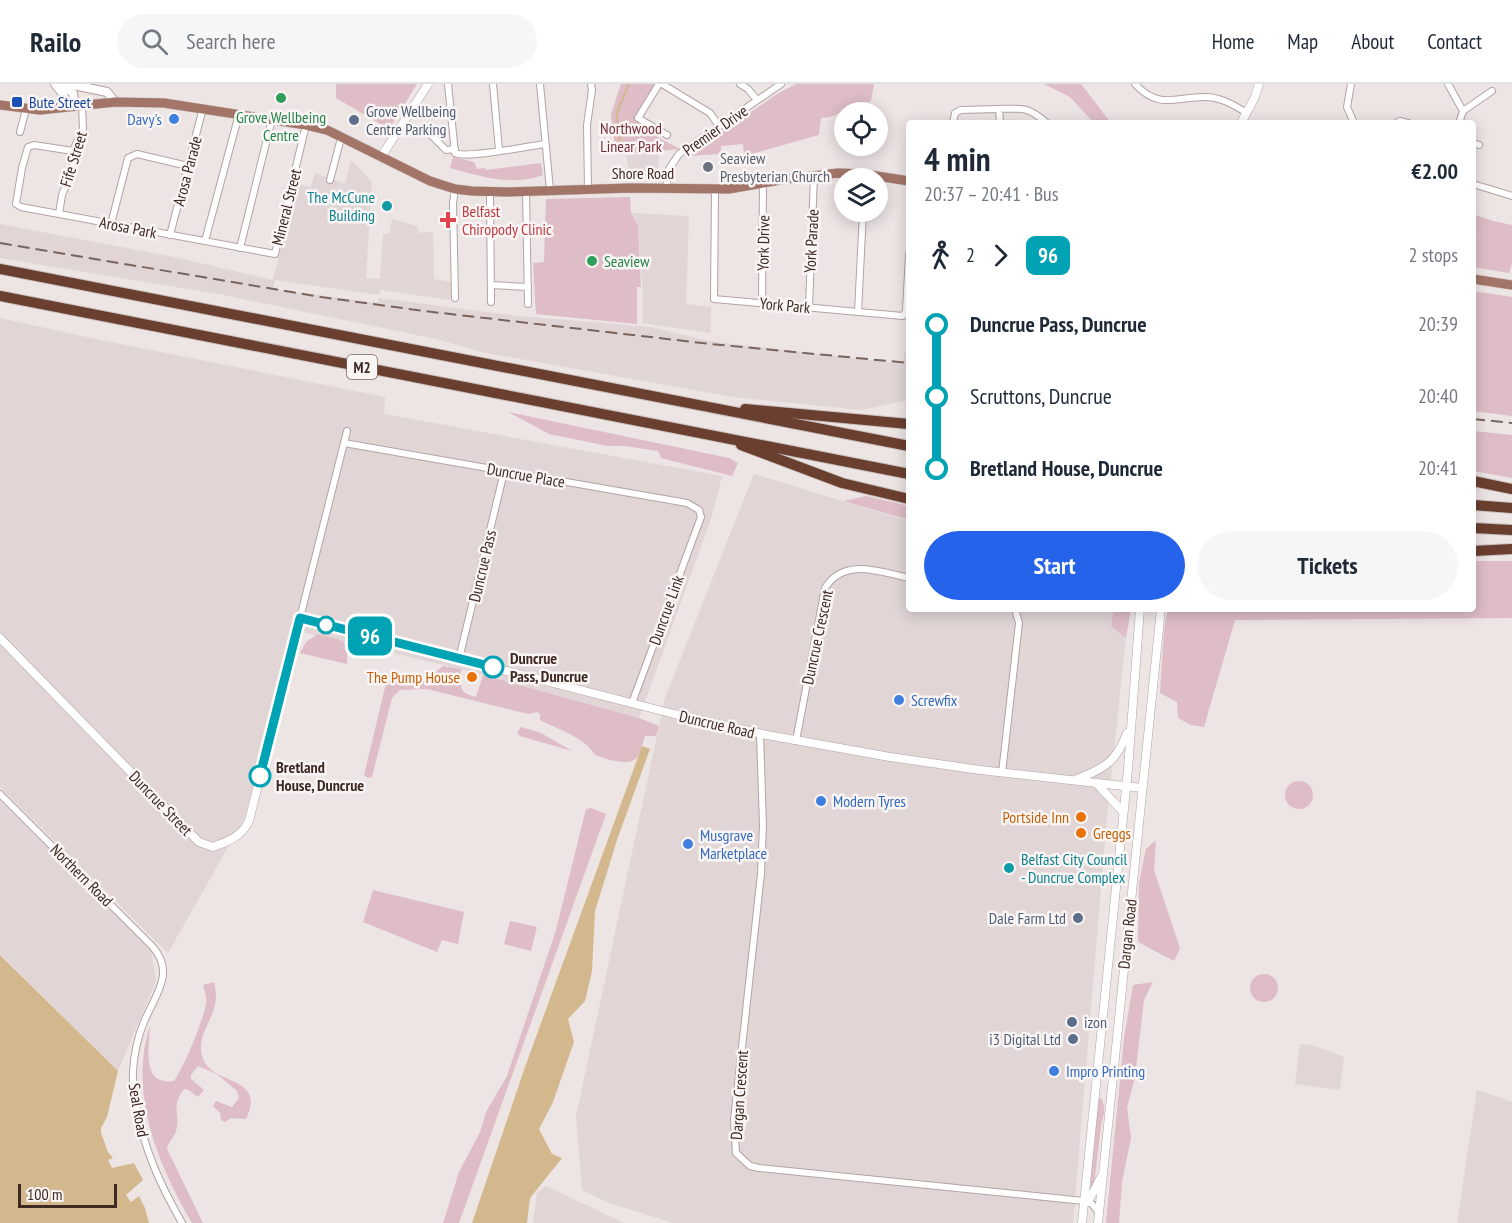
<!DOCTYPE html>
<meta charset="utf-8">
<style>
body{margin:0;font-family:"PT Sans Narrow",sans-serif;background:#f6f6f7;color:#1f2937;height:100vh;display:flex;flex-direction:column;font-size:22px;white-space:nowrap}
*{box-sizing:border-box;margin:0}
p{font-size:20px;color:#747a83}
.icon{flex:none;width:33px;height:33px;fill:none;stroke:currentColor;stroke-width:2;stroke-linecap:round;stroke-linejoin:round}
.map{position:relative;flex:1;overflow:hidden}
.side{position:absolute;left:906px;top:36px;width:570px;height:492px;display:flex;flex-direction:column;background:#fff;border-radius:6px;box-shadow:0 3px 15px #0003}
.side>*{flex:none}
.badge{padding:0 12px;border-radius:9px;font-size:21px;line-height:39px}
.controls{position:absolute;left:834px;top:18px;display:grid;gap:12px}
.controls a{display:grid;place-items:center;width:54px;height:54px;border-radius:50%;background:#fff;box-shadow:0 3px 15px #0003;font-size:30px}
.scale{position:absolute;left:18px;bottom:15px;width:99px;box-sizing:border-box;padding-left:6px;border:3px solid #3f2923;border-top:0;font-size:16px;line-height:21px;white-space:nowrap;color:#3f2923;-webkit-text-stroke:4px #faf5f5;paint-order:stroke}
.map>.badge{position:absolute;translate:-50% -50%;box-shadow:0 0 0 3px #fff}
.legs{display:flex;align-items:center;gap:9px;height:66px;padding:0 18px;font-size:20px}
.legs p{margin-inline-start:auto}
.summary{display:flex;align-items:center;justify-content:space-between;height:102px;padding:0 18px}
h1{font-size:33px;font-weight:700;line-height:45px}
.primary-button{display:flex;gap:12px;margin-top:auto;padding:12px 18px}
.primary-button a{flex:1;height:69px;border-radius:36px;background:#2563eb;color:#fff;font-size:24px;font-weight:700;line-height:69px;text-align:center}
.primary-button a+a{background:#f6f6f7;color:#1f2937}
ul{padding:0 18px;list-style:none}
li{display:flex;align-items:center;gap:21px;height:72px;font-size:22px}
li i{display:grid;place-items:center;width:9px;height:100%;margin:0 8px;background:currentColor}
li i::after{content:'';width:15px;height:15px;margin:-8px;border:4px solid;border-radius:50%;background:#fff}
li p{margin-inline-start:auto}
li:first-child i{background:linear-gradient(#0000 50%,currentColor 0)}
li:last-child i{background:linear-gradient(currentColor 50%,#0000 0)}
header{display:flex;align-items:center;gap:36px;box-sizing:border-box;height:84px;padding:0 30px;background:#fff;border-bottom:2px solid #e0e1e3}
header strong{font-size:28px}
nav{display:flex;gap:33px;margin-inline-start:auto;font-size:21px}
.search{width:420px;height:54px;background:#f6f6f7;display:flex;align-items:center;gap:15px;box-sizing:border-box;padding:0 21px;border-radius:33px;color:#747a83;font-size:22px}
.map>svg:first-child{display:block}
.built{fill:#e1d5d5}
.green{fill:#debdc6}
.water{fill:#d2b88c}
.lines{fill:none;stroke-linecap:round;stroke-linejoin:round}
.stream{stroke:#d2b88c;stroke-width:2}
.minor-casing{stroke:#b2a4a2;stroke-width:8}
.tertiary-casing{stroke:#b2a4a2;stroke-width:9}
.secondary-casing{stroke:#b39f9c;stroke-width:10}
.primary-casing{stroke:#c9c3c1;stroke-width:10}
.motorway-casing{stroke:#c9c3c1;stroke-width:12}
.minor{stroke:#fff;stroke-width:6}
.tertiary{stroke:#fff;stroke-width:8}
.secondary{stroke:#fff;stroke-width:8}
.primary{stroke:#a37569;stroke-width:9}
.motorway{stroke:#6b3f2f;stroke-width:10}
.rail{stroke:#7a645e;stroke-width:2;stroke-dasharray:12 6;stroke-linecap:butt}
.line-1-casing{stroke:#fff;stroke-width:14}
.line-1{stroke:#00a3b4;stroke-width:9}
.leisure-dot{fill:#2e9e5b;stroke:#faf5f5;stroke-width:2}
.transit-dot{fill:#1a4fb4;stroke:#faf5f5;stroke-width:2}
.shop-dot{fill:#3f7fe0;stroke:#faf5f5;stroke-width:2}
.service-dot{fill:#5c6f8a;stroke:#faf5f5;stroke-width:2}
.worship-dot{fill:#6b7280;stroke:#faf5f5;stroke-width:2}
.culture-dot{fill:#0f9aa8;stroke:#faf5f5;stroke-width:2}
.health-dot{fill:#e0444e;stroke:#faf5f5;stroke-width:2}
.stop-1-dot{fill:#fff;stroke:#00a3b4;stroke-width:3}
.food-dot{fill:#e8710a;stroke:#faf5f5;stroke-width:2}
.labels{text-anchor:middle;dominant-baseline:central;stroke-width:5;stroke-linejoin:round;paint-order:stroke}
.shield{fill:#faf5f5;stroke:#776662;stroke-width:1.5}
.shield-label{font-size:15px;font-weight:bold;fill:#3f2923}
.transit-label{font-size:16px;fill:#164399;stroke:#faf5f5;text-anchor:start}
.service-label{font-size:16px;fill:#4e5e75;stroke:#faf5f5;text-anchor:start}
.leisure-label{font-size:16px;fill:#27864d;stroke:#faf5f5}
.shop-label{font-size:16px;fill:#366cbe;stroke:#faf5f5;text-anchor:start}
.park-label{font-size:16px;fill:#762d37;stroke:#faf5f5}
.street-label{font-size:16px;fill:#3f2923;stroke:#faf5f5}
.worship-label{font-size:16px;fill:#5b616d;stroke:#faf5f5;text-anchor:start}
.culture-label{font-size:16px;fill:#0d838f;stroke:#faf5f5;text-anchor:end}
.health-label{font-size:16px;fill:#be3a42;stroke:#faf5f5;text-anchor:start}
.stop-label{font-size:16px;font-weight:bold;fill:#3f2923;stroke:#faf5f5;text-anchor:start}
.food-label{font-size:16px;fill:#c56008;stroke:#faf5f5;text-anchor:end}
</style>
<header>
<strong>Railo</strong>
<div class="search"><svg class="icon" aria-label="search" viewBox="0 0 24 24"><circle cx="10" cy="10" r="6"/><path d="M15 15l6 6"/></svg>Search here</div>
<nav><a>Home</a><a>Map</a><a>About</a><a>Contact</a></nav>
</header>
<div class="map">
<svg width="1512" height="1139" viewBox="0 0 1512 1139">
<rect width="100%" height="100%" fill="#ede4e4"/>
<!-- built -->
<g class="built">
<polygon points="659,67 658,84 653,92 630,92 626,71"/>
<polygon points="351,76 372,98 366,194 380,195 383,150 389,150 392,135 417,142 420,149 433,148 434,195 451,198 450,216 380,206 379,211 275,196 273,205 378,219 378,214 517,232 651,243 709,257 903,280 909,245 909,316 861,326 733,313 481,268 436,255 224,211 0,174 0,140 174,173 273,196 297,100 311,103 315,89 345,100"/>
<polygon points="631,129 689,132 686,220 711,223 710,249 642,239 643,209 638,142"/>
<polygon points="0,234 91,254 385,313 384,330 722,392 712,432 639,634 461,585 293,546 245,733 168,869 0,703"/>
<polygon points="754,390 909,437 909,525 1114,525 1112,542 1126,554 1107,733 1073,1139 674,1139 609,1119 582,1106 576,1032 665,614"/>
<polygon points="0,717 151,865 156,897 118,987 0,870"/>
<polygon points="1300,960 1312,961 1344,973 1340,1006 1295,1000"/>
<polygon points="1477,1006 1512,1018 1512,1139 1457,1139"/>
<polygon points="546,1102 624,1139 533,1139 537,1109"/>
</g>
<!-- green -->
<g class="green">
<polygon points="336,0 417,0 389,45 336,14"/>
<polygon points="621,0 655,0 635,34 659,54 680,65 616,71 611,30"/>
<polygon points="796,0 874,0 871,17 830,33 821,34 819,51 744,72 743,60 721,62 721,70 688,72 777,10"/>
<polygon points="1044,0 1081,0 1111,39 1094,39 1070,13"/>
<path d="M453 73 474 78 477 85 485 84 486 86 541 79 543 91C512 103 479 92 450 84Z"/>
<polygon points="630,113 631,129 638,142 641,203 637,203 637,240 536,230 533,179 544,178 546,115"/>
<polygon points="1473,130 1493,137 1512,141 1512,179 1509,189 1473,183 1473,162 1477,153 1473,152"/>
<polygon points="1473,207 1512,213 1512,332 1473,327"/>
<polygon points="508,328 729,374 738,379 732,392 661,374 658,367 625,362 608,362 549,350"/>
<polygon points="1473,347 1512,351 1512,394 1473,387"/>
<polygon points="866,412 909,422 909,436 844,417"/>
<polygon points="1473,477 1512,477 1512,534 1235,536 1204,643 1191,641 1178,634 1177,618 1160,609 1164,545 1168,525 1473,525"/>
<polygon points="1114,525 1131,525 1126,554 1111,542"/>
<polygon points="318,550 343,557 347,565 347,580 300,569 306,558"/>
<path d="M443 582 461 585C461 602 457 608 476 613L483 591 639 634 659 642 656 652H645C643 658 641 666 638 672 631 684 606 675 595 671 585 653 557 645 540 636V630L537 628 528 630 427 605 400 606 392 614 372 693 368 694 364 691 388 591 404 595H427Z"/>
<polygon points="521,643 541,649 572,667 520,652 517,649"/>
<circle cx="1299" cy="711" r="14"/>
<polygon points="591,724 606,730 459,1139 443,1139 459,1088 480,1048 486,1028 507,992 556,846 586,725"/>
<polygon points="1156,756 1154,786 1180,864 1174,877 1138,858 1139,799 1146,765"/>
<polygon points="373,806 464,828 458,860 442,856 437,868 363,838"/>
<polygon points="510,837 537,843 531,867 504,860"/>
<circle cx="1264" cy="904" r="14"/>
<path d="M214 898C224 932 193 946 203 975 213 1002 267 991 246 1035L231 1034 225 1038 221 1036 220 1029 213 1022 216 1017 232 1023 239 1014 237 1007 217 990 198 982 191 991V995L204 1006 198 1013 187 1005H184C170 1024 181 1030 176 1047 174 1054 168 1058 167 1065L203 1139H192C158 1081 128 1009 150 942 149 964 141 1002 174 997 183 985 204 935 206 920 207 914 205 908 203 901Z"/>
<polygon points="1153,898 1144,916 1135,993 1127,1024 1131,1054 1122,1098 1119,1139 1106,1139 1124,954 1133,901"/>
<polygon points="1098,1014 1101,1014 1104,1022 1104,1029 1101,1042 1094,1101 1093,1104 1090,1104"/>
</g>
<!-- water -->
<g class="water">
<polygon points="642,662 650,665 617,756 595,827 592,887 585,917 568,935 574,958 553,1018 539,1045 552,1070 562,1074 530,1114 527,1139 472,1139 525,983"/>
<polygon points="0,871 118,987 107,1033 101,1044 101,1049 108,1068 113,1074 108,1076 112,1084 134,1079 143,1096 126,1111 131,1118 139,1112 145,1124 149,1139 0,1139"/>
</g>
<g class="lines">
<!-- stream -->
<polyline class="stream" points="623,68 618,50 617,28 629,0"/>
<!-- minor casing -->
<g class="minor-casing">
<g id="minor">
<path d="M448 0 455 69C466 75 529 62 545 60"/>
<polyline points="493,0 499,66"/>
<polyline points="540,0 550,106"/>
<polyline points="659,0 638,34 667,51"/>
<polyline points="662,0 710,29 719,42"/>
<polyline points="740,0 748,5 757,16"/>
<path d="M1135 0C1160 27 1177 12 1207 13 1222 14 1234 21 1247 29"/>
<polyline points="1351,0 1347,23 1354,39"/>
<polyline points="1448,0 1463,27 1459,39"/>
<polyline points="1463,27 1492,7"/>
<polyline points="953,39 955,29 961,26 999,25"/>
<path d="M1000 39 999 25C1024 24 1028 23 1047 39"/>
<polyline points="1396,39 1400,37 1408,39"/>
<polyline points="20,48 26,25"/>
<polyline points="432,52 446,66 455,65"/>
<polyline points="1473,59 1479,61"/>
<polyline points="73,67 34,61 28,63 22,84 16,120 21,123 275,170 306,41"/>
<polyline points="330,96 341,54"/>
<polyline points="1473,100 1512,112"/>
<polyline points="666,104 669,85 679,70 781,0"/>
<polyline points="588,105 587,41 592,6 591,0"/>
<polyline points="715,105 714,215 903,232 906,227 909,170"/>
<polyline points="526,107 528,220"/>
<polyline points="490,109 491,218"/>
<polyline points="59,130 62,111 73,85 73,67 83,45 82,21"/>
<polyline points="111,140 128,74 137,70 188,82"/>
<polyline points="170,151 203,24"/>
<polyline points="205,157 239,30"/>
<polyline points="240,164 272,35"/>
<polyline points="491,201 528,203"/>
<polyline points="455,214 453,119 455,105"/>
<polyline points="762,219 763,99"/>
<polyline points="809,223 814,91"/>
<polyline points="858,228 863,128"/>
<polyline points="344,359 687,419 699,426 701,433 632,619"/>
<polyline points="300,534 347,347"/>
<polyline points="459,575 504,388"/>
<polyline points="760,650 763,741 761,790 734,1036 736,1069 750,1082 759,1084 1084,1117 1092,1120 1099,1129"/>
<path d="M796 657 825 504C844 473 880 488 909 494"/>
<polyline points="1002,689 1019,539 1015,525"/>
<path d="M0 710 152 862C176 889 155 911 144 938 138 952 134 971 133 987 132 1000 135 1012 137 1024 144 1066 161 1102 182 1139"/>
</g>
</g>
<!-- tertiary casing -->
<g class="tertiary-casing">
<g id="tertiary">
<polyline points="1241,39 1255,13 1259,0"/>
<polyline points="381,73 428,0"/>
<path d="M0 554 191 750 199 758 213 763C229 757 241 753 249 737L300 534 674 630 767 651 890 673 980 686 1142 704"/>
<path d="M1077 695C1104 685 1117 677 1127 649"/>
<polyline points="1098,701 1123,728"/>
<polyline points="1088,1118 1101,1093"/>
<polyline points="1082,1139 1128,685 1140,525"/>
<polyline points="1098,1139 1161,525"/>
</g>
</g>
<!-- secondary casing -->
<g class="secondary-casing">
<g id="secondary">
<polyline points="55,0 63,10 67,23"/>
<polyline points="61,0 73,9 75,22"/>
<polyline points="69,0 107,8 115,18"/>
</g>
</g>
<!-- primary casing -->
<g class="primary-casing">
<g id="primary">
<polyline points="0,21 40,26 115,18 164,19 306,41 327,46 430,97 455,105 472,107 508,108 630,104 729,105 786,95 838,89 864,90 909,97"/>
<polyline points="1473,195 1512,201"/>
</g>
</g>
<!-- motorway casing -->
<g class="motorway-casing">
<g id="motorway">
<polyline points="0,185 909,362"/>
<polyline points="0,212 909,390"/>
<polyline points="745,325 909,340"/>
<polyline points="741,361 842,399 909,415"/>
<polyline points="1473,397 1512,405"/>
<polyline points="1473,421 1512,424"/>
<polyline points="1473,444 1512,446"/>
<polyline points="1473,467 1512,465"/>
</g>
</g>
<!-- minor -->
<use href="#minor" class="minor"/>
<!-- tertiary -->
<use href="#tertiary" class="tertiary"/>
<!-- secondary -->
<use href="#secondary" class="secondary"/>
<!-- primary -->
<use href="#primary" class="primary"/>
<!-- motorway -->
<use href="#motorway" class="motorway"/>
<!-- rail -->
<g class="rail">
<polyline points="0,159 321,213 424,227 711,260 909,279"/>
<polyline points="1473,335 1512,339"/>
</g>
</g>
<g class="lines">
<!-- line-1 casing -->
<g class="line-1-casing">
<polyline id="line-1" points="260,692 300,534 493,583"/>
</g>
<!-- line-1 -->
<use href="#line-1" class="line-1"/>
</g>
<!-- markers -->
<g class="leisure-dot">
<circle cx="281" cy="14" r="6"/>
<circle cx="592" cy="177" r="6"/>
</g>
<rect class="transit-dot" x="11" y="12" width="12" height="12" rx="3"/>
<g class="shop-dot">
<circle cx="174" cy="35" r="6"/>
<circle cx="899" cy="616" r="6"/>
<circle cx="821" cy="717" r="6"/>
<circle cx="688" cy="760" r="6"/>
<circle cx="1054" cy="987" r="6"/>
</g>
<g class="service-dot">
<circle cx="354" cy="36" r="6"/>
<circle cx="1078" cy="834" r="6"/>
<circle cx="1072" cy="938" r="6"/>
<circle cx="1073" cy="955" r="6"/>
</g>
<circle class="worship-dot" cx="708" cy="83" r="6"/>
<g class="culture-dot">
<circle cx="387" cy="122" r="6"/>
<circle cx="1009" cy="784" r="6"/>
</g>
<path class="health-dot" d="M445 127h6v6h6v6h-6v6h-6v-6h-6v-6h6z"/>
<g class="stop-1-dot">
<circle cx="326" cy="541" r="8"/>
<circle cx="493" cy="583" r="10"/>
<circle cx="260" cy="692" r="10"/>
</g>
<g class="food-dot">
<circle cx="472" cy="593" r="6"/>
<circle cx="1081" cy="733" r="6"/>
<circle cx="1081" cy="749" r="6"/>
</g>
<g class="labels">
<!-- shield labels -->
<rect class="shield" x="347" y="271" width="30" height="24" rx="4.5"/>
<g class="shield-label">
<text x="362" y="283">M2</text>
</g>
<!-- transit labels -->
<g class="transit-label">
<text x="29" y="18">Bute Street</text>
</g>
<!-- service labels -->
<g class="service-label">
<text x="366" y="27">Grove Wellbeing<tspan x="366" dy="18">Centre Parking</tspan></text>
<text x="1066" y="834" text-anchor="end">Dale Farm Ltd</text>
<text x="1084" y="938">izon</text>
<text x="1061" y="955" text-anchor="end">i3 Digital Ltd</text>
</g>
<!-- leisure labels -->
<g class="leisure-label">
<text x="281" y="33">Grove Wellbeing<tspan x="281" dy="18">Centre</tspan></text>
<text x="604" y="177" text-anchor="start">Seaview</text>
</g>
<!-- shop labels -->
<g class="shop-label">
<text x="162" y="35" text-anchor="end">Davy's</text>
<text x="911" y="616">Screwfix</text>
<text x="833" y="717">Modern Tyres</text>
<text x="700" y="751">Musgrave<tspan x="700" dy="18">Marketplace</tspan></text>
<text x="1066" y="987">Impro Printing</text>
</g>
<!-- park labels -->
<g class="park-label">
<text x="631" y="44">Northwood<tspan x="631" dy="18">Linear Park</tspan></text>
</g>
<!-- street labels -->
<g class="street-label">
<text transform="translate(715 46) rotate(-35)">Premier Drive</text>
<text transform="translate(73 75) rotate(-73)">Fife Street</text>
<text transform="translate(187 87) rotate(-75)">Arosa Parade</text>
<text x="643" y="89">Shore Road</text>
<text transform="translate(286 123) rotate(-76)">Mineral Street</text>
<text transform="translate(128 143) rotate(11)">Arosa Park</text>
<text transform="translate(811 157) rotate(-87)">York Parade</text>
<text transform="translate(763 159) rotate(-89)">York Drive</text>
<text transform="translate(785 221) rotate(5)">York Park</text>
<text transform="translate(526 391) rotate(10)">Duncrue Place</text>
<text transform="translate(482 482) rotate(-77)">Duncrue Pass</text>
<text transform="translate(666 526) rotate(-70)">Duncrue Link</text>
<text transform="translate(817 553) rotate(-78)">Duncrue Crescent</text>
<text transform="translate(717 640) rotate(13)">Duncrue Road</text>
<text transform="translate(161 719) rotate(46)">Duncrue Street</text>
<text transform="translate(82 791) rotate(45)">Northern Road</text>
<text transform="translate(1127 850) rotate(-84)">Dargan Road</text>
<text transform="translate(739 1011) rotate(-86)">Dargan Crescent</text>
<text transform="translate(139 1026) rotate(80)">Seal Road</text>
</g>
<!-- worship labels -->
<g class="worship-label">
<text x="720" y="74">Seaview<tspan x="720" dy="18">Presbyterian Church</tspan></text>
</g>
<!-- culture labels -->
<g class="culture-label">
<text x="375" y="113">The McCune<tspan x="375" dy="18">Building</tspan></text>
<text x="1021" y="775" text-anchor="start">Belfast City Council<tspan x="1021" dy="18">- Duncrue Complex</tspan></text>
</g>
<!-- health labels -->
<g class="health-label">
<text x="462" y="127">Belfast<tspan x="462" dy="18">Chiropody Clinic</tspan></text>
</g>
<!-- stop labels -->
<g class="stop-label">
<text x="510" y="574">Duncrue<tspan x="510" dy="18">Pass, Duncrue</tspan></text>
<text x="276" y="683">Bretland<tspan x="276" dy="18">House, Duncrue</tspan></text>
</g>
<!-- food labels -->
<g class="food-label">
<text x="460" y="593">The Pump House</text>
<text x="1069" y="733">Portside Inn</text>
<text x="1093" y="749" text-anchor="start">Greggs</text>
</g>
</g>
</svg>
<div class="controls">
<a><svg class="icon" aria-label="locate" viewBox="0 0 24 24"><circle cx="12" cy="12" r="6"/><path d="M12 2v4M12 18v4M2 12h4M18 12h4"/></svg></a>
<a><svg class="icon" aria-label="layers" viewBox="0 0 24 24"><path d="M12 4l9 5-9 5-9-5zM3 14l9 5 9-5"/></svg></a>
</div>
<div class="scale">100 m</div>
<b class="badge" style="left:370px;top:552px;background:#00a3b4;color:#fff">96</b>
<section class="side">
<div class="summary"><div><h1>4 min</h1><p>20:37 – 20:41 · Bus</p></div><b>€2.00</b></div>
<div class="legs"><svg class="icon" aria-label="walk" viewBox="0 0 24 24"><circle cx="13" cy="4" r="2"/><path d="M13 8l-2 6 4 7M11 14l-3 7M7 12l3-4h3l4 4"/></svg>2<svg class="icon" aria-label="forward" viewBox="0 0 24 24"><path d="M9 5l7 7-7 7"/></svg><b class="badge" style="background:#00a3b4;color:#fff">96</b><p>2 stops</p></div>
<ul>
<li><i style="color:#00a3b4"></i><b>Duncrue Pass, Duncrue</b><p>20:39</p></li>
<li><i style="color:#00a3b4"></i><span>Scruttons, Duncrue</span><p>20:40</p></li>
<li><i style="color:#00a3b4"></i><b>Bretland House, Duncrue</b><p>20:41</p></li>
</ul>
<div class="primary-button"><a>Start</a><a>Tickets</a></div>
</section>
</div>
